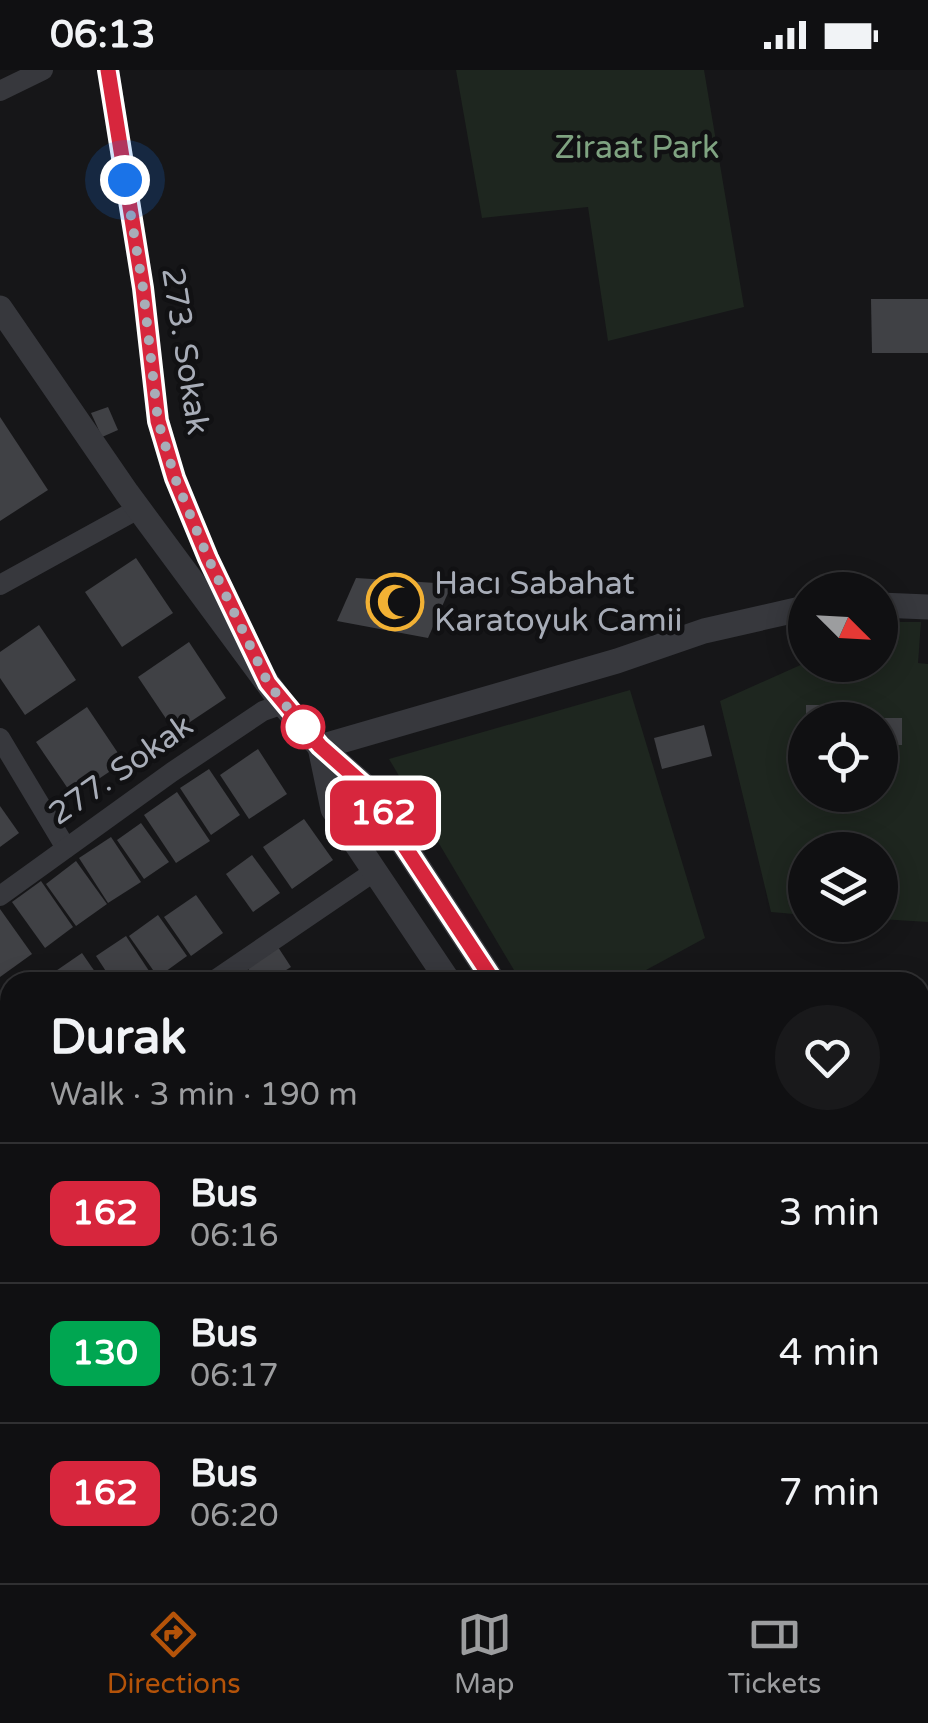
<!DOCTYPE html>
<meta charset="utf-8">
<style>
body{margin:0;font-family:"Varela Round",sans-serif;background:#19191b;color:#f1f3f6;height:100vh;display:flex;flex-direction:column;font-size:38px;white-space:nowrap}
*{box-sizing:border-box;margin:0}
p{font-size:32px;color:#9c9d9f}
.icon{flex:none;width:55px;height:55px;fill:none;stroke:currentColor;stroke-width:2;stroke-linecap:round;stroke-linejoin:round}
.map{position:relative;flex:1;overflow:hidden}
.sheet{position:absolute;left:0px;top:902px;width:930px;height:612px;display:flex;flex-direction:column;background:#101012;border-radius:30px 30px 0 0;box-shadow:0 5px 25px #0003,0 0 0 2px #303032}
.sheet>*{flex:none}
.badge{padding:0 20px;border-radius:15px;font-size:35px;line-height:65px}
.needle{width:65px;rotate:114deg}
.fabs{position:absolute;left:788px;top:502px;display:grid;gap:20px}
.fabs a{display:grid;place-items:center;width:110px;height:110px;border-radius:50%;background:#101012;box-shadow:0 5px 25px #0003,0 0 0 2px #303032;font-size:50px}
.you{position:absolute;width:50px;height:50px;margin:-25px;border:8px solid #fff;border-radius:50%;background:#1a73e8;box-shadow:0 0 0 15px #1a73e833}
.map>.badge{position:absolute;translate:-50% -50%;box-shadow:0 0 0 5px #fff}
.round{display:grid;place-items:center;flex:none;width:105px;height:105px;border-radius:52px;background:#19191b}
.overview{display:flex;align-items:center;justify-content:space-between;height:170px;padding:0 50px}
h1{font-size:48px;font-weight:700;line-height:75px}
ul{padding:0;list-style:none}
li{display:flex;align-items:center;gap:30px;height:140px;padding:0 50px;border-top:2px solid #303032}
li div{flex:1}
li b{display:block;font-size:38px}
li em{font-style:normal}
li .badge{min-width:110px;font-weight:700;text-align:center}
.status{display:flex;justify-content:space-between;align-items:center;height:70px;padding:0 50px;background:#101012;direction:ltr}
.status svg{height:28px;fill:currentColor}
.dock{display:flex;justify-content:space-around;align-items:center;height:140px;border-top:2px solid #303032;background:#101012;font-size:28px;color:#9c9d9f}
.dock a{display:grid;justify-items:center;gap:5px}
.dock .current{color:#b45309}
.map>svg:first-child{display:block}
.green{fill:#1e261f;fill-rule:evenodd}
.building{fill:#404145}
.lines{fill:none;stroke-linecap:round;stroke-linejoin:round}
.minor{stroke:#37383d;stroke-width:20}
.tertiary{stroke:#37383d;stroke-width:25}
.line-casing{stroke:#fff;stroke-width:22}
.line{stroke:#d7263d;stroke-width:15}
.walk{stroke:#a8adb8;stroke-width:10;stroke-dasharray:0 18}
.stop-dot{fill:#fff;stroke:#d7263d;stroke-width:5}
.labels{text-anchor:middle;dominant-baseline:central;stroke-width:9;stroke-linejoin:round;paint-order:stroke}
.park-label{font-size:32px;fill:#7fa381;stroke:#111113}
.street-label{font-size:32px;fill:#a8adb8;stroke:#111113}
.poi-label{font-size:32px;fill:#a8adb8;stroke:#111113;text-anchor:start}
</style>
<div class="status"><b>06:13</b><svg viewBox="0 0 49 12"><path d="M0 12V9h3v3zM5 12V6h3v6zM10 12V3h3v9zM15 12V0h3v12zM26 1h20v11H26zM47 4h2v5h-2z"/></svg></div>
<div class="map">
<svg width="928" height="1513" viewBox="0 0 928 1513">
<rect width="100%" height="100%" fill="#161618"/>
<!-- green -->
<g class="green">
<polygon points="456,0 704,0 744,237 608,271 588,137 482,148"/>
<path d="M880 552H921L918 593 928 594V852L880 849V780H805V845L771 842 720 631 805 593 880 595ZM805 650H880V725H805Z"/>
<polygon points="630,620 705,868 624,912 521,912 389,689"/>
</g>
<!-- building -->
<g class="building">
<polygon points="871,229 928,229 928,283 872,283"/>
<polygon points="108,337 118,360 102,367 91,343"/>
<polygon points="0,347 48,420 0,451"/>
<polygon points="136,488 173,543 122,577 85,522"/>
<polygon points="356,508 452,514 428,568 337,551"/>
<polygon points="39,555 76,610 25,645 0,608 0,582"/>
<polygon points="189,572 226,628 175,662 138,607"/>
<rect x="806" y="635" width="46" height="15"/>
<polygon points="87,637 124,692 73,726 36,672"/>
<rect x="880" y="648" width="22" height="27"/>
<polygon points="704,655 712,686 662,699 654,668"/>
<polygon points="258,679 287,724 249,749 220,705"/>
<polygon points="209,699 240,745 211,765 180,718"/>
<polygon points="177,722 210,771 176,793 144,745"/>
<polygon points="0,736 19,763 0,777"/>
<polygon points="304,749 333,790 292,819 263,777"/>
<polygon points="141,753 169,792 144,809 117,770"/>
<polygon points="111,767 141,812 108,833 79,788"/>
<polygon points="252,785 280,823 253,842 226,804"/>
<polygon points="76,791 107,834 76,856 46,814"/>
<polygon points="41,811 73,857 45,878 12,832"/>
<polygon points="196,825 223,863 191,886 164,847"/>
<polygon points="0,839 32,884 0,907"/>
<polygon points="158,845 187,886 158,907 129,866"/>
<polygon points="126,866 155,910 152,912 113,912 96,886"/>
<polygon points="276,874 291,897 267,912 257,912 245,894"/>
<polygon points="82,883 102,912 55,912 50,905"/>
<polygon points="10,937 10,1003 0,1010 0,944"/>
<polygon points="0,1098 10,1111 10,1137 0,1144"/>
<polygon points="10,1404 10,1472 0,1458 0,1411"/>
<polygon points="35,1505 98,1505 103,1513 35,1513 31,1508"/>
<polygon points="322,1505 382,1505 369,1513 362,1513 357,1505 344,1513 327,1513"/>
<polygon points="607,1505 672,1505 673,1511 609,1513"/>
<polygon points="744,1505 800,1505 803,1513 744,1513 741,1506"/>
</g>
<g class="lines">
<!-- minor -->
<g class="minor">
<polyline points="109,0 143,218 158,351 175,409 208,487 253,580"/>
<polyline points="0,21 43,0"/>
<polyline points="0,515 138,439"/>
<polyline points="0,668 66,778"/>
<polyline points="0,826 172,702 263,641 283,634"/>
<polyline points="212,912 375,801"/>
<polyline points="0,1058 10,1051"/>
<polyline points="0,1179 10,1173"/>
<polyline points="0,1393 10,1386"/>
<polyline points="0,1490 15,1513"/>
<polyline points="262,1505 268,1513"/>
<polyline points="543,1513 555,1505"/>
</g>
<!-- tertiary -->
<g class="tertiary">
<polyline points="0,238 127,423 283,634 320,677 365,716 494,912"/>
<polyline points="880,535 928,537"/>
<polyline points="320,677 617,591 704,561 805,538"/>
<polyline points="320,677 333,739 449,912"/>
<polyline points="833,1505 838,1513"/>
<polyline points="871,1505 875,1513"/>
</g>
</g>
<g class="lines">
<!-- line casing -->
<g class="line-casing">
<polyline id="line" points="108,0 143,218 158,351 175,408 208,488 268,613 320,676 365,716 494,912"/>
</g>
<!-- line -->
<use href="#line" class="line"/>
<!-- walk -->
<polyline class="walk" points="125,110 143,218 158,351 175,408 208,488 268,613 303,657"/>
</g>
<!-- icons -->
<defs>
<g id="mosque-ring" transform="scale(2.875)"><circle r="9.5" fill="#111113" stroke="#f2b134" stroke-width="1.5"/><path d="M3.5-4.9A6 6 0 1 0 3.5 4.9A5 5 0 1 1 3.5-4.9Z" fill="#f2b134"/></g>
</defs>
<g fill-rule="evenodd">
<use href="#mosque-ring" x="395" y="532"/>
</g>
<!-- markers -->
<circle class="stop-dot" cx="303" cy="657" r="20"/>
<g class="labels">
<!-- park labels -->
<g class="park-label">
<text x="637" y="78">Ziraat Park</text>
</g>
<!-- street labels -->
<g class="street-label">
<text transform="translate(185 281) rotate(81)">273. Sokak</text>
<text transform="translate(121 700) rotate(-35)">277. Sokak</text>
</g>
<!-- poi labels -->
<g class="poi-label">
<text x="434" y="514">Hacı Sabahat<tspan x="434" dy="37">Karatoyuk Camii</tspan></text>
</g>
</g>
</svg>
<div class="fabs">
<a><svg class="needle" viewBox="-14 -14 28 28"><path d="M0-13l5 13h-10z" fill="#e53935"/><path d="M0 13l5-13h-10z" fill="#9c9d9f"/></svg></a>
<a><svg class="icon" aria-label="locate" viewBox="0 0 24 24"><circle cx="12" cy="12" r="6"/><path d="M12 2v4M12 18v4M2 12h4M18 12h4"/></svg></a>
<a><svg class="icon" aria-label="layers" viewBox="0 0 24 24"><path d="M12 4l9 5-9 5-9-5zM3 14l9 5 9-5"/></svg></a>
</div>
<div class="you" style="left:125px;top:110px"></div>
<b class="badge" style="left:383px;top:743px;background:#d7263d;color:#fff">162</b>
<section class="sheet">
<div class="overview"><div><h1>Durak</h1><p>Walk · 3 min · 190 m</p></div><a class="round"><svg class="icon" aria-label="heart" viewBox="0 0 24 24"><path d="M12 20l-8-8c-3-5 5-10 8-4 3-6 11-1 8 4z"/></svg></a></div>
<ul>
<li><span class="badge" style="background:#d7263d;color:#fff">162</span><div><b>Bus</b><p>06:16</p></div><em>3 min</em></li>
<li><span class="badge" style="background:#00a651;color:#fff">130</span><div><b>Bus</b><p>06:17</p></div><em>4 min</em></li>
<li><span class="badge" style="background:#d7263d;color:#fff">162</span><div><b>Bus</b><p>06:20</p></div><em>7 min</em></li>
</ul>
</section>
</div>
<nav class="dock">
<a class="current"><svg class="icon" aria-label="directions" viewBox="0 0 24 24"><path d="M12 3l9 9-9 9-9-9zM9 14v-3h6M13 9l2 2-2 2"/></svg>Directions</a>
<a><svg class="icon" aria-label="map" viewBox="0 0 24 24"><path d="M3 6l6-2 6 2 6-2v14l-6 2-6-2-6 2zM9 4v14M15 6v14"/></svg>Map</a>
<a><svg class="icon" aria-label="tickets" viewBox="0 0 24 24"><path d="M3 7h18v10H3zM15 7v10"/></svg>Tickets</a>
</nav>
